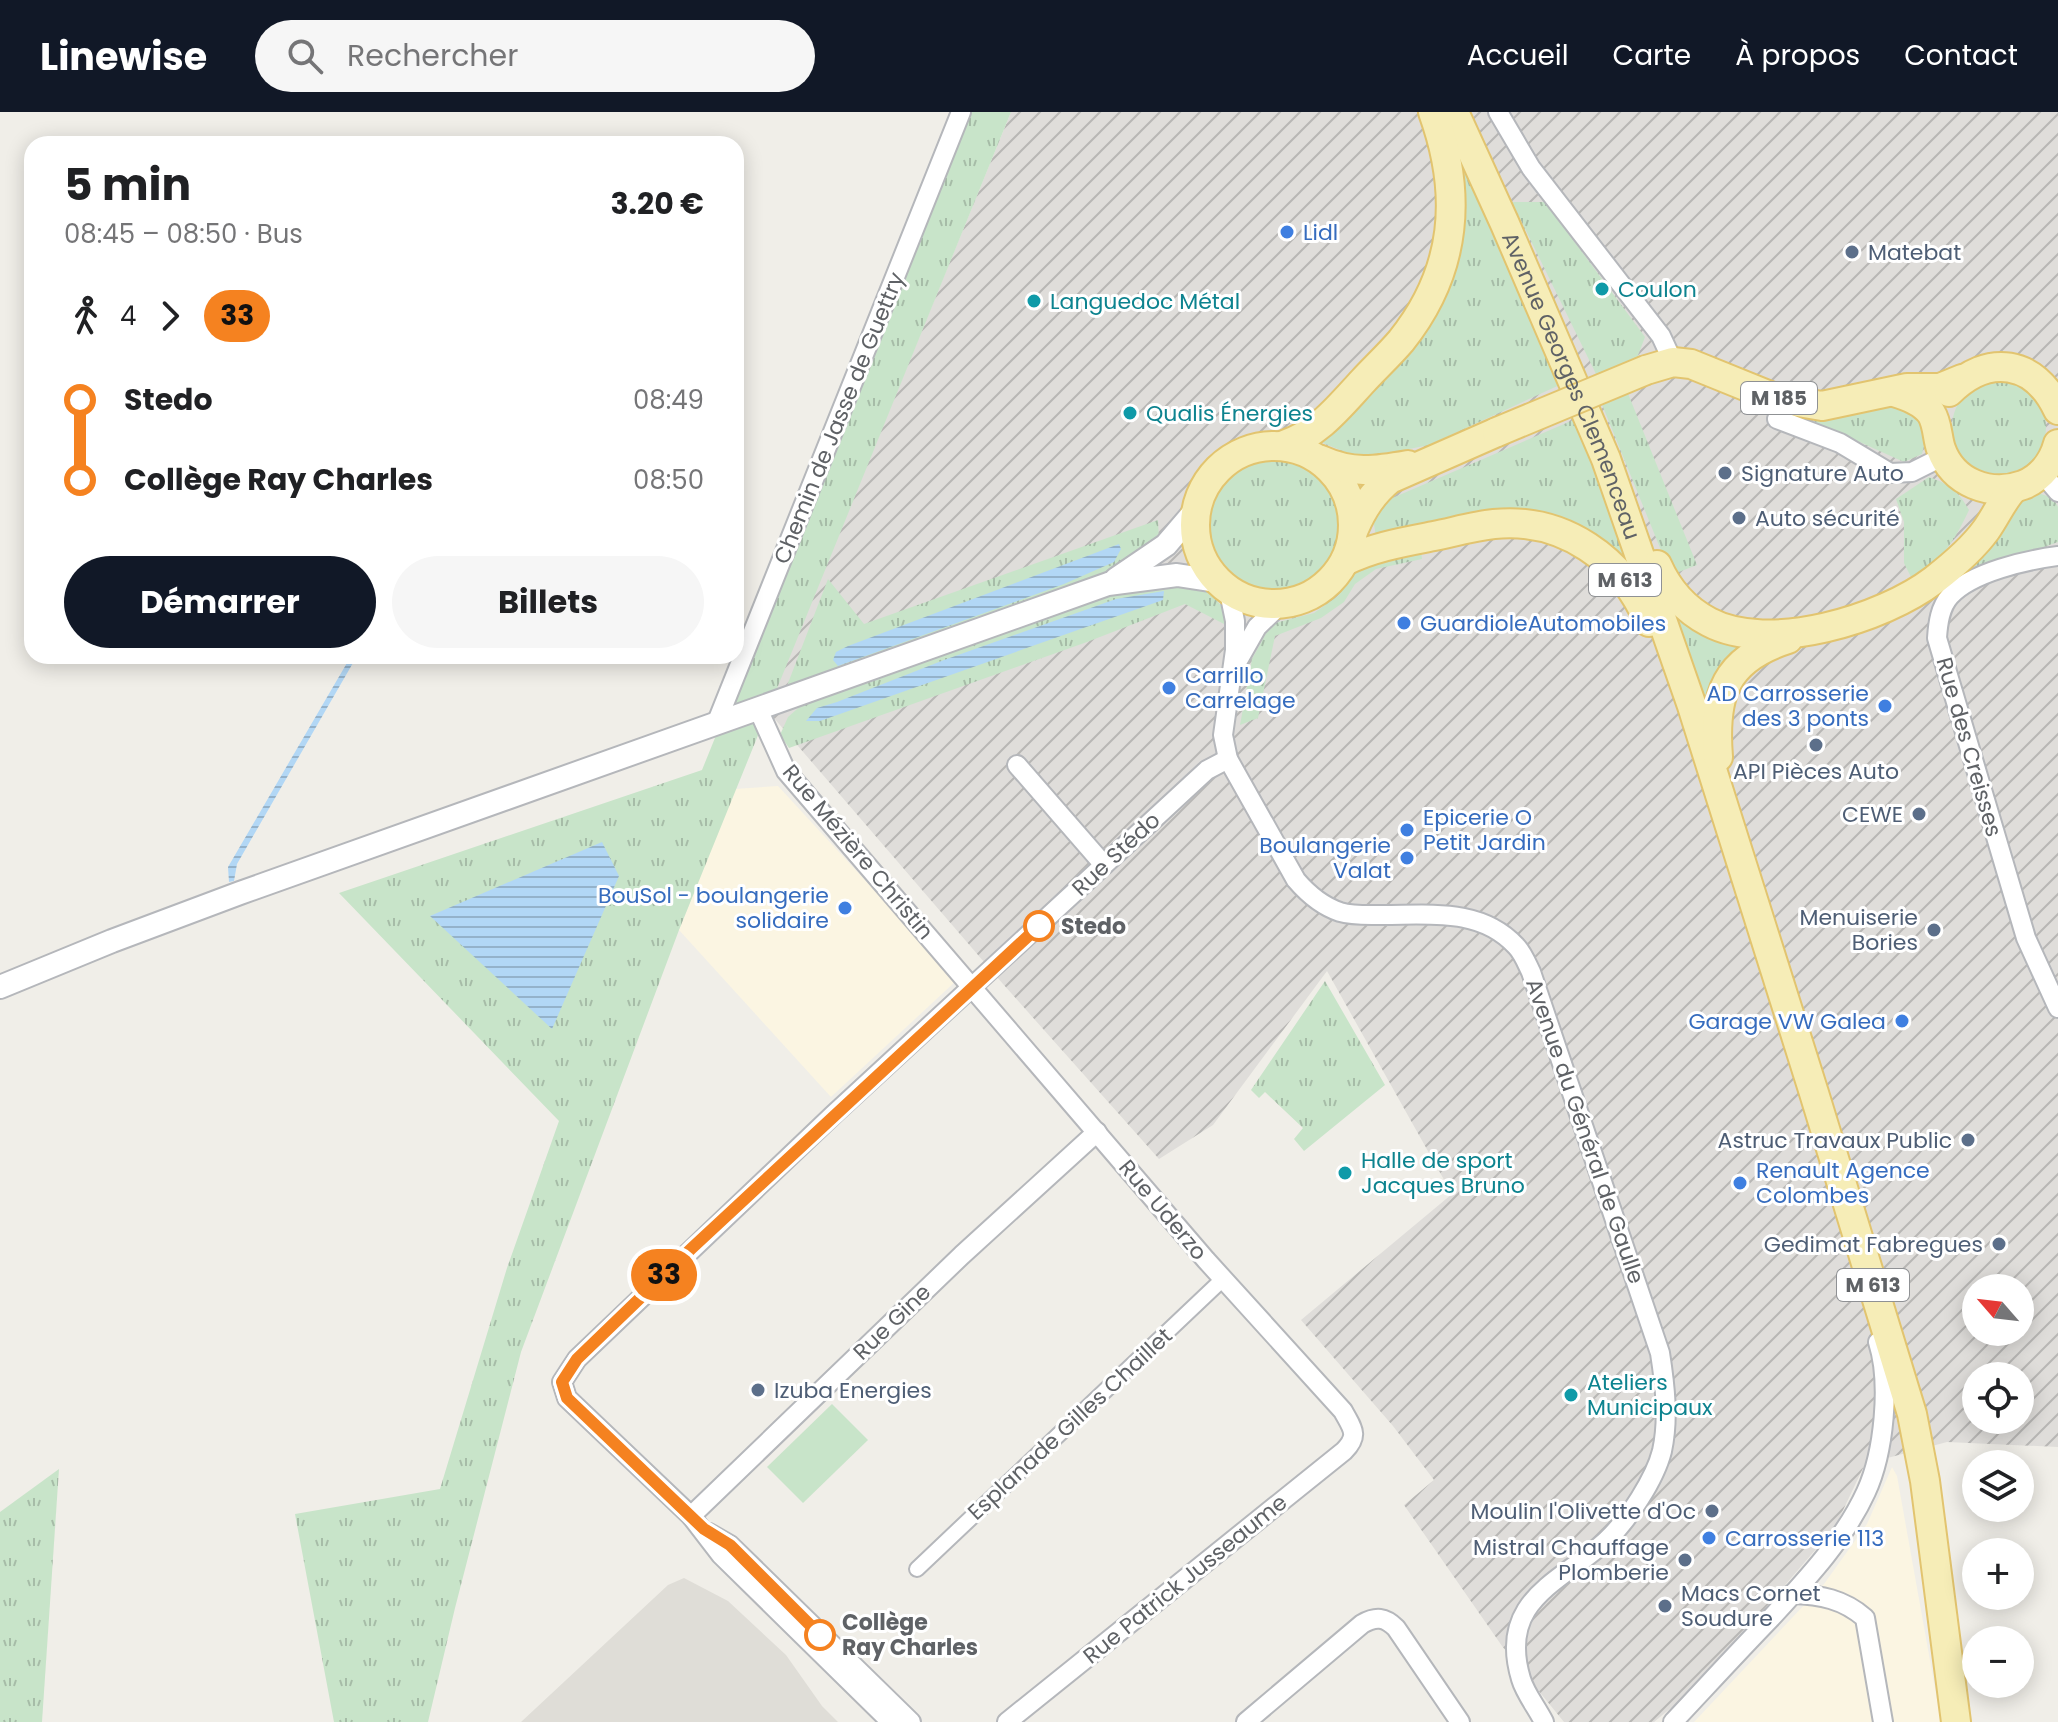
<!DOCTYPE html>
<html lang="fr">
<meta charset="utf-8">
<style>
body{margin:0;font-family:Poppins,sans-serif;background:#f6f6f6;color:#202124;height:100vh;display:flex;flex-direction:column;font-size:30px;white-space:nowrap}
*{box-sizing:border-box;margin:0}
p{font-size:26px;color:#757577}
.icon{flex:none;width:44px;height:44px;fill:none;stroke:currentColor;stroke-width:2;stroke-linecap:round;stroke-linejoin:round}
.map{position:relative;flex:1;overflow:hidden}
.details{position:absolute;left:24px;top:24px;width:720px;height:528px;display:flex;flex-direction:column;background:#fff;border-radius:24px;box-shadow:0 4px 20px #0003}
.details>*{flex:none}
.badge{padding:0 16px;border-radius:26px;font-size:28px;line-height:52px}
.needle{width:52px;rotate:298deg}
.fabs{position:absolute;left:1962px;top:1162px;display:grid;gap:16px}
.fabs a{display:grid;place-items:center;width:72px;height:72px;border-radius:50%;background:#fff;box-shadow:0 4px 20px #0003;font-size:40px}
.map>.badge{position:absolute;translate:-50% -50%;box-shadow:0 0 0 4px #fff}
.legs{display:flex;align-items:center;gap:12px;height:88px;padding:0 40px;font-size:26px}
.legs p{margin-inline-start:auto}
.headline{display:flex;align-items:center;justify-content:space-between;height:136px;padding:0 40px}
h1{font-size:44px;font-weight:700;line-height:60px}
.action{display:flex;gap:16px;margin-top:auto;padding:16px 40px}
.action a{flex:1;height:92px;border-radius:48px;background:#111827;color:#fff;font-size:32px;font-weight:700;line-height:92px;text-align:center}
.action a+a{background:#f6f6f6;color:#202124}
ul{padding:0 40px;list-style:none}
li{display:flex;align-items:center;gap:28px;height:80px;font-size:30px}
li i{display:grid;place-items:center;width:12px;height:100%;margin:0 10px;background:currentColor}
li i::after{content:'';width:20px;height:20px;margin:-10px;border:6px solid;border-radius:50%;background:#fff}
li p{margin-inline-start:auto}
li:first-child i{background:linear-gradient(#0000 50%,currentColor 0)}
li:last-child i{background:linear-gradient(currentColor 50%,#0000 0)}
header{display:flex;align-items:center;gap:48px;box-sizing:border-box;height:112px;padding:0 40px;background:#111827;color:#fff}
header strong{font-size:38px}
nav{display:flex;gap:44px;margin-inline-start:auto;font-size:28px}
.search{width:560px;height:72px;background:#f6f6f6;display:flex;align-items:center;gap:20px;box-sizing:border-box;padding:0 28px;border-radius:44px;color:#757577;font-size:30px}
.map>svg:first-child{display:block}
.commercial{fill:#fbf5e2}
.industrial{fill:url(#industrial-furrows);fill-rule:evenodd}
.education{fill:#dfddd7}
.grass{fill:url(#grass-tufts)}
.park{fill:#c8e4c9}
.water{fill:url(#water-rules)}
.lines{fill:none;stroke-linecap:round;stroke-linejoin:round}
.pedestrian-casing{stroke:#b5b7bb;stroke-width:18}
.minor-casing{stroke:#b5b7bb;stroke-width:22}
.tertiary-casing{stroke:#b5b7bb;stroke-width:26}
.primary-casing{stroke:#e2c46f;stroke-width:32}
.pedestrian{stroke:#fff;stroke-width:14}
.minor{stroke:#fff;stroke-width:18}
.tertiary{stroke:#fff;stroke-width:22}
.primary{stroke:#f6edb7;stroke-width:28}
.primary-bridge-casing{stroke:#e2c46f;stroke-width:32;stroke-linecap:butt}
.primary-bridge{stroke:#f6edb7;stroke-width:28}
.line-1-casing{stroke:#fff;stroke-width:18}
.line-1{stroke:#f58220;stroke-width:12}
.shop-dot{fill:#3f7fe0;stroke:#fff;stroke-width:3}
.service-dot{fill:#5c6f8a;stroke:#fff;stroke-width:3}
.culture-dot{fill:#0f9aa8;stroke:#fff;stroke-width:3}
.stop-1-dot{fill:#fff;stroke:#f58220;stroke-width:4}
.labels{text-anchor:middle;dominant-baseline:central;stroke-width:6;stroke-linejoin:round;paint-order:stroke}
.shield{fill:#fff;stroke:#8f9194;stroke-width:2}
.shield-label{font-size:20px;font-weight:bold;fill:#5f6266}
.shop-label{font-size:22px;fill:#366cbe;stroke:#fff;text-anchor:start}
.service-label{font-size:22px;fill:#4e5e75;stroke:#fff;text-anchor:end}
.culture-label{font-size:22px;fill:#0d838f;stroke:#fff;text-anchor:start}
.street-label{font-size:22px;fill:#5f6266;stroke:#fff}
.stop-label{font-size:22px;font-weight:bold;fill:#5f6266;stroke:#fff;text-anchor:start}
</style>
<header>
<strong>Linewise</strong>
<div class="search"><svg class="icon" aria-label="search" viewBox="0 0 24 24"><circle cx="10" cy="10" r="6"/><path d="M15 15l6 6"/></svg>Rechercher</div>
<nav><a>Accueil</a><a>Carte</a><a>À propos</a><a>Contact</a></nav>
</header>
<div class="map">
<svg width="2058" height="1610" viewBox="0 0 2058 1610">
<defs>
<pattern id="industrial-furrows" width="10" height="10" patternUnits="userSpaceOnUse" patternTransform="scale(2)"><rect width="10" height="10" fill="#dfddda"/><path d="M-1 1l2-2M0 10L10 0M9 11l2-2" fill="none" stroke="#b8b7b5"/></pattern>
<pattern id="grass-tufts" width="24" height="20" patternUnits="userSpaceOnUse" patternTransform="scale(2)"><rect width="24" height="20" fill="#c8e4c9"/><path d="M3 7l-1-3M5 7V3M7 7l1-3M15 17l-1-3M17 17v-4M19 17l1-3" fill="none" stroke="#a6bca7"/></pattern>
<pattern id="water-rules" width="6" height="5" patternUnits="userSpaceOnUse" patternTransform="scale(2)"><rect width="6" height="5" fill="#b2d7f5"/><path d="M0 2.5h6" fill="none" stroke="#94b2ca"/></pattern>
</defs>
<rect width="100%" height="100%" fill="#f0eee8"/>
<!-- commercial -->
<g class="commercial">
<polygon points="778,674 957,868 831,985 679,818 735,677"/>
<polygon points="1892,1355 1897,1364 1941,1610 1694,1610 1824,1472 1867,1412"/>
</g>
<!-- industrial -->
<path class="industrial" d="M1011 0H2058V1335L1947 1330 1865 1352 1835 1415 1701 1571 1654 1610H1564L1502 1534 1404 1393 1434 1368 1393 1314 1301 1208 1452 1082 1327 859 1213 1013 1159 1047 1003 872 767 598ZM1976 1176H2020V1220H1976ZM1976 1264H2020V1308H1976Z"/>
<!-- education -->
<polygon class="education" points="684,1466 728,1489 786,1543 822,1594 838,1610 521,1610 668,1473"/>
<!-- grass -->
<g class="grass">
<polygon points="968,0 1011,0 679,818 521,1240 455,1496 428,1610 334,1610 295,1402 440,1377 507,1156 559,1009 339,781 702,658"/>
<polygon points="1464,46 1564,271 1429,333 1394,340 1355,344 1323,331 1330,316 1434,199 1456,47"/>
<polygon points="1512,90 1545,90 1645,225 1637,246 1596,262"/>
<circle cx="1999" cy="315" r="47"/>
<polygon points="1627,279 1697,453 1671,463 1601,290"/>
<path d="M1888 291C1918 297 1930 313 1922 342L1904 350 1813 309Z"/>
<polygon points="1578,306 1638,474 1552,404 1516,396 1376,425 1373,406 1390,387"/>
<circle cx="1274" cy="413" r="65"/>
<path d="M1929 365C1949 372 1959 380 1969 398 1952 434 1944 444 1912 467L1904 451V410L1896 387Z"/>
<polygon points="2032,379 2053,386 2058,395 2058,430 1969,461 2015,389"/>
<polygon points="1158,408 1159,428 1110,459 785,579 828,467 864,512"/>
<polygon points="1421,439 1422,447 1376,457 1355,472 1344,490 1321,506 1275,524 1258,606 1240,613 1252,547 1271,512 1314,501 1338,484 1358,456"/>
<polygon points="1173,471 1208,478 1223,496 1226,513 1185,492 1087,530 789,636 780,623 788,605 805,590 1113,482"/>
<path d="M1670 491 1743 535C1712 560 1715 565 1710 604Z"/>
<polygon points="1325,869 1385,973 1304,1039 1294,1027 1303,1016 1265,980 1259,986 1251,978"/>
<polygon points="59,1357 42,1610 0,1610 0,1400"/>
</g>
<!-- park -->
<polygon class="park" points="832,1292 868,1328 803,1391 767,1355"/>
<!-- water -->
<g class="water">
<polygon points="1119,432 1121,437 1114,450 1064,472 838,554 833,548 836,540 848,534"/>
<polygon points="1164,479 1163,488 820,609 806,609 817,596 837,590 944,548 1116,487"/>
<polygon points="351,544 357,544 237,752 234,769 229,770 228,755"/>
<polygon points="602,730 619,764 552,917 430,804"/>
</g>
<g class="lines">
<!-- pedestrian casing -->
<g class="pedestrian-casing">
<polyline id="pedestrian" points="917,1457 1223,1167"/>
</g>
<!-- minor casing -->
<g class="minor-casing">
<g id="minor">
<polyline points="1498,0 1531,56 1661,224 1673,250"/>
<polyline points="1777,307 1840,331 1890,361 1912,360 1944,344"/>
<polyline points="2042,361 2058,380"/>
<path d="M2058 444C2027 448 1972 460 1950 484 1940 495 1938 511 1937 526L2026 826 2058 896"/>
<path d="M1229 480 1235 509V538L1223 623 1228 647 1296 768C1308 782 1322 794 1340 800 1353 804 1369 803 1383 803 1430 803 1481 796 1516 834 1523 841 1527 852 1531 860L1660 1241C1665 1273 1669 1307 1662 1339 1655 1367 1628 1408 1607 1428 1562 1470 1497 1487 1521 1567 1525 1581 1537 1596 1544 1610"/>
<polyline points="1236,552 1257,515 1280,493"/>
<path d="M758 597 786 659 1206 1148 1343 1299C1352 1316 1360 1323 1344 1339L1007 1610"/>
<polyline points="716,612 961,0"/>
<polyline points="1017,653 1104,753"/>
<polyline points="691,1404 962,1143 1097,1020"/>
<polyline points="709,1421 730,1433 911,1610"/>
<path d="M1792 1482C1821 1483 1843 1487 1865 1506L1883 1610"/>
<polyline points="891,1610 721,1443 691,1404 567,1286 562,1270 577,1247 833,1003 1207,658 1228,647"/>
<path d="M1246 1610 1362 1512C1376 1504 1385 1505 1396 1516L1460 1610"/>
<path d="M1673 1610C1705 1576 1737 1541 1770 1507 1805 1469 1844 1428 1866 1380 1884 1341 1891 1271 1878 1230"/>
</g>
</g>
<!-- tertiary casing -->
<g class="tertiary-casing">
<g id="tertiary">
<polyline points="1116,467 1166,433 1195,399"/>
<polyline points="0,875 112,829 240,781 1108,472 1177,463 1216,469"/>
</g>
</g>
<!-- primary casing -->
<g class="primary-casing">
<g id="primary">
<path id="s1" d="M1454 0 1505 112 1606 347 1692 594 1814 981 1912 1302 1925 1369 1956 1610"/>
<polyline points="1646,258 1673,250 1691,252 1775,286 1822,294 1907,276 1940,276 1962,267"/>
<path d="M1894 280C1908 284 1922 289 1931 301 1938 312 1937 326 1941 337 1953 371 1990 385 2023 373 2041 366 2053 350 2058 332"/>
<path d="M1949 280C1988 241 2035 248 2058 298"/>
<path d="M1284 333C1318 322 1339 295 1363 269 1375 256 1389 243 1401 229 1457 159 1463 83 1433 0"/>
<circle cx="1274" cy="413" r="79"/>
<path d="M1321 348C1352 362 1374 359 1408 353"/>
<path d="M1354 417C1363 396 1373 381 1390 367L1497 320"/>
<path d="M1345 449C1373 435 1403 430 1434 424 1454 420 1474 414 1494 412 1563 405 1623 447 1649 510"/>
<path d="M1657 453C1668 478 1684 497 1709 510 1769 542 1883 507 1934 468 1952 454 1973 436 1986 418 1996 404 2002 389 2013 377"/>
<path d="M1718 645C1713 582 1725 547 1788 527"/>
</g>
</g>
<!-- pedestrian -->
<use href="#pedestrian" class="pedestrian"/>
<!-- minor -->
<use href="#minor" class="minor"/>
<!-- tertiary -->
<use href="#tertiary" class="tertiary"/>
<!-- primary -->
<use href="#primary" class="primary"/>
<!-- primary-bridge casing -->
<g class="primary-bridge-casing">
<polyline id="primary-bridge" points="1497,320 1646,258"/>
</g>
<!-- primary-bridge -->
<use href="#primary-bridge" class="primary-bridge"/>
</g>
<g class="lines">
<!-- line-1 casing -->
<g class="line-1-casing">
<polyline id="line-1" points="820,1523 730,1433 704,1417 567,1286 562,1270 577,1247 692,1136 1039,814"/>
</g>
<!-- line-1 -->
<use href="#line-1" class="line-1"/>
</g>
<!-- markers -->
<g class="shop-dot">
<circle cx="1287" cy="120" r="8"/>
<circle cx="1404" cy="511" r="8"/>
<circle cx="1169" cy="576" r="8"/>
<circle cx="1885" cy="594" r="8"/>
<circle cx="1407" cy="718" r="8"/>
<circle cx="1407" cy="746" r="8"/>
<circle cx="845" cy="796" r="8"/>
<circle cx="1902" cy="909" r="8"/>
<circle cx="1740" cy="1071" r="8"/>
<circle cx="1709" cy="1426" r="8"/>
</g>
<g class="service-dot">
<circle cx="1852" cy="140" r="8"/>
<circle cx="1725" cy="361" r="8"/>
<circle cx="1739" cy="406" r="8"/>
<circle cx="1816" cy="633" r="8"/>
<circle cx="1919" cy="702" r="8"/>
<circle cx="1934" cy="818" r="8"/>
<circle cx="1968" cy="1028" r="8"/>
<circle cx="1999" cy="1132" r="8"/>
<circle cx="758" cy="1278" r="8"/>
<circle cx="1712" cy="1399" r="8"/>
<circle cx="1685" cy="1448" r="8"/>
<circle cx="1665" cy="1494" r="8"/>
</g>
<g class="culture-dot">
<circle cx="1602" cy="177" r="8"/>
<circle cx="1034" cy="189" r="8"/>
<circle cx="1130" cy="301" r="8"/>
<circle cx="1345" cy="1061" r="8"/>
<circle cx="1571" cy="1283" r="8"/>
</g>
<g class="stop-1-dot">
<circle cx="1039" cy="814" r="14"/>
<circle cx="820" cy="1523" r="14"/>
</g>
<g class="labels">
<!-- shield labels -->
<g class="shield">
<rect x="1741" y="270" width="76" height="32" rx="6"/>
<rect x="1589" y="452" width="72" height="32" rx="6"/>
<rect x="1837" y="1157" width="72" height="32" rx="6"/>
</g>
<g class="shield-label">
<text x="1779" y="286">M 185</text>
<text x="1625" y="468">M 613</text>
<text x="1873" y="1173">M 613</text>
</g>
<!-- shop labels -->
<g class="shop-label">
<text x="1303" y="120">Lidl</text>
<text x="1420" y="511">GuardioleAutomobiles</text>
<text x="1185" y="563">Carrillo<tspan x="1185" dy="25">Carrelage</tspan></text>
<text x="1869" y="581" text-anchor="end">AD Carrosserie<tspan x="1869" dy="25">des 3 ponts</tspan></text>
<text x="1423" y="705">Epicerie O<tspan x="1423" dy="25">Petit Jardin</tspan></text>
<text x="1391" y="733" text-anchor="end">Boulangerie<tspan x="1391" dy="25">Valat</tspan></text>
<text x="829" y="783" text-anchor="end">BouSol - boulangerie<tspan x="829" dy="25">solidaire</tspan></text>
<text x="1886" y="909" text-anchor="end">Garage VW Galea</text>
<text x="1756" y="1058">Renault Agence<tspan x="1756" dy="25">Colombes</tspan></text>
<text x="1725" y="1426">Carrosserie 113</text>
</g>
<!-- service labels -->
<g class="service-label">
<text x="1868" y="140" text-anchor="start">Matebat</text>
<text x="1741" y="361" text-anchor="start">Signature Auto</text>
<text x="1755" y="406" text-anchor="start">Auto sécurité</text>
<text x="1816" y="659" text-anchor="middle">API Pièces Auto</text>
<text x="1903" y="702">CEWE</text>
<text x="1918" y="805">Menuiserie<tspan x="1918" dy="25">Bories</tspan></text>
<text x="1952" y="1028">Astruc Travaux Public</text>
<text x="1983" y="1132">Gedimat Fabregues</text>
<text x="774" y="1278" text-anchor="start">Izuba Energies</text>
<text x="1696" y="1399">Moulin l'Olivette d'Oc</text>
<text x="1669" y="1435">Mistral Chauffage<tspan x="1669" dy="25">Plomberie</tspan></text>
<text x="1681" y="1481" text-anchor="start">Macs Cornet<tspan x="1681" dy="25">Soudure</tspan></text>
</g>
<!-- culture labels -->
<g class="culture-label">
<text x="1618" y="177">Coulon</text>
<text x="1050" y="189">Languedoc Métal</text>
<text x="1146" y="301">Qualis Énergies</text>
<text x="1361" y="1048">Halle de sport<tspan x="1361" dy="25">Jacques Bruno</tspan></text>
<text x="1587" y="1270">Ateliers<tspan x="1587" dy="25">Municipaux</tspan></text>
</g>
<!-- street labels -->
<g class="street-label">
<text stroke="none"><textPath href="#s1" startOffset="298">Avenue Georges Clemenceau</textPath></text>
<text transform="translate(839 306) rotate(-68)">Chemin de Jasse de Guettry</text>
<text transform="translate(1969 635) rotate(74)">Rue des Creisses</text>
<text transform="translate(858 740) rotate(50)">Rue Mézière Christin</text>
<text transform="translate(1116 742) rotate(-43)">Rue Stédo</text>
<text transform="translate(1585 1019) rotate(71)">Avenue du Général de Gaulle</text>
<text transform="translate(1163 1098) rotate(50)">Rue Uderzo</text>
<text transform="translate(892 1210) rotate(-44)">Rue Gine</text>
<text transform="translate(1070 1312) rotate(-43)">Esplanade Gilles Chaillet</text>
<text transform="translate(1185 1467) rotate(-39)">Rue Patrick Jusseaume</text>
</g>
<!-- stop labels -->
<g class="stop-label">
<text x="1061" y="814">Stedo</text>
<text x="842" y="1510">Collège<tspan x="842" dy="25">Ray Charles</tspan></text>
</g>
</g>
</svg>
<div class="fabs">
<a><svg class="needle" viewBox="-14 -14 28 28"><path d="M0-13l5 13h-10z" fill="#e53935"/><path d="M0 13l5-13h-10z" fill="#757577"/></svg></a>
<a><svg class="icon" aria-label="locate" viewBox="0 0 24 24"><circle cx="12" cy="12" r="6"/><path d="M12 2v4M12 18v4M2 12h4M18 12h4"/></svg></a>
<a><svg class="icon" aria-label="layers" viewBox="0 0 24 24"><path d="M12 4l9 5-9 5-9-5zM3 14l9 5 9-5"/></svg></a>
<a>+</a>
<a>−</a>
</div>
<b class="badge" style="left:664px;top:1163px;background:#f58220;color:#111">33</b>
<section class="details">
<div class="headline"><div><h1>5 min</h1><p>08:45 – 08:50 · Bus</p></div><b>3.20 €</b></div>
<div class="legs"><svg class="icon" aria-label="walk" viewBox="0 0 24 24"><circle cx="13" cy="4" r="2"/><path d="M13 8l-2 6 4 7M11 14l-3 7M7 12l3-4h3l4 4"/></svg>4<svg class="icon" aria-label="forward" viewBox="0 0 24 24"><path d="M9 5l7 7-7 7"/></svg><b class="badge" style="background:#f58220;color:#111">33</b></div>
<ul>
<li><i style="color:#f58220"></i><b>Stedo</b><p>08:49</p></li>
<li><i style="color:#f58220"></i><b>Collège Ray Charles</b><p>08:50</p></li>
</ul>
<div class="action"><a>Démarrer</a><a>Billets</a></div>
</section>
</div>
